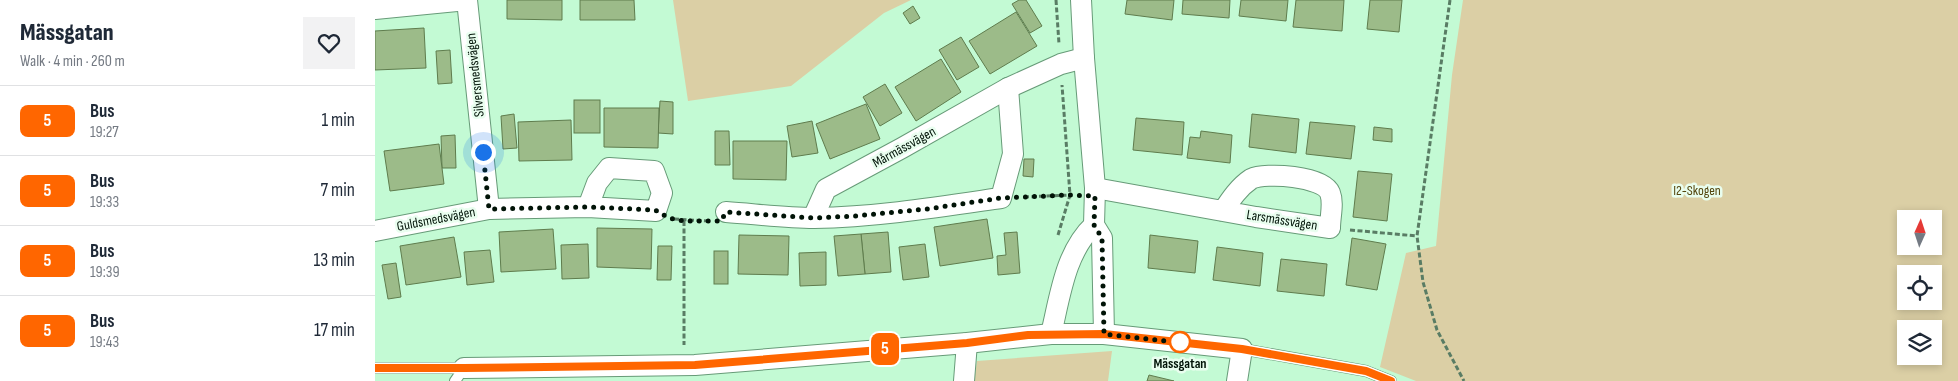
<!DOCTYPE html>
<meta charset="utf-8">
<style>
body{margin:0;font-family:"Sofia Sans Condensed",sans-serif;background:#f2f2f3;color:#1f2937;height:100vh;display:flex;flex-direction:column;font-size:19px;white-space:nowrap}
*{box-sizing:border-box;margin:0}
p{font-size:16px;color:#747a83}
.icon{flex:none;width:28px;height:28px;fill:none;stroke:currentColor;stroke-width:2;stroke-linecap:round;stroke-linejoin:round}
.map{position:relative;flex:1;overflow:hidden}
.panel{display:flex;flex-direction:column;background:#fff;width:375px}
.panel>*{flex:none}
.badge{padding:0 10px;border-radius:8px;font-size:18px;line-height:32px}
.needle{width:32px;rotate:3deg}
.buttons{position:absolute;left:1522px;top:210px;display:grid;gap:10px}
.buttons a{display:grid;place-items:center;width:45px;height:45px;border-radius:0px;background:#fff;box-shadow:0 2px 8px #0003;font-size:25px}
.you{position:absolute;width:25px;height:25px;margin:-12px;border:4px solid #fff;border-radius:50%;background:#1a73e8;box-shadow:0 0 0 8px #1a73e833}
.map>.badge{position:absolute;translate:-50% -50%;box-shadow:0 0 0 2px #fff}
.round{display:grid;place-items:center;flex:none;width:52px;height:52px;border-radius:0px;background:#f2f2f3}
.head{display:flex;align-items:center;justify-content:space-between;height:85px;padding:0 20px}
h1{font-size:24px;font-weight:800;line-height:38px}
ul{padding:0;list-style:none}
li{display:flex;align-items:center;gap:15px;height:70px;padding:0 20px;border-top:1px solid #e0e1e3}
li div{flex:1}
li b{display:block;font-size:19px}
li em{font-style:normal}
li .badge{min-width:55px;font-weight:700;text-align:center}
main{display:flex;flex:1;min-height:0}
.map>svg:first-child{display:block}
.green{fill:#dbcfa5;fill-rule:evenodd}
.building{fill:#9cbb89;stroke:#5f7c4d}
.lines{fill:none;stroke-linecap:round;stroke-linejoin:round}
.lane-casing{stroke:#679b78;stroke-width:12}
.street-casing{stroke:#679b78;stroke-width:22}
.path{stroke:#597c64;stroke-width:3;stroke-dasharray:5 2.5;stroke-linecap:butt}
.lane{stroke:#fff;stroke-width:10}
.street{stroke:#fff;stroke-width:20}
.line-casing{stroke:#fff;stroke-width:11}
.line{stroke:#f60;stroke-width:8}
.walk{stroke:#011307;stroke-width:5;stroke-dasharray:0 9}
.stop-dot{fill:#fff;stroke:#f60;stroke-width:2.5}
.labels{text-anchor:middle;dominant-baseline:central;stroke-width:5;stroke-linejoin:round;paint-order:stroke}
.street-label{font-size:14px;fill:#011307;stroke:#e9feef}
.park-label{font-size:14px;fill:#54460e;stroke:#e9feef}
.stop-label{font-size:14px;font-weight:bold;fill:#011307;stroke:#e9feef}
</style>
<main>
<section class="panel">
<div class="head"><div><h1>Mässgatan</h1><p>Walk · 4 min · 260 m</p></div><a class="round"><svg class="icon" aria-label="heart" viewBox="0 0 24 24"><path d="M12 20l-8-8c-3-5 5-10 8-4 3-6 11-1 8 4z"/></svg></a></div>
<ul>
<li><span class="badge" style="background:#f60;color:#fff">5</span><div><b>Bus</b><p>19:27</p></div><em>1 min</em></li>
<li><span class="badge" style="background:#f60;color:#fff">5</span><div><b>Bus</b><p>19:33</p></div><em>7 min</em></li>
<li><span class="badge" style="background:#f60;color:#fff">5</span><div><b>Bus</b><p>19:39</p></div><em>13 min</em></li>
<li><span class="badge" style="background:#f60;color:#fff">5</span><div><b>Bus</b><p>19:43</p></div><em>17 min</em></li>
</ul>
</section>
<div class="map">
<svg width="1583" height="381" viewBox="0 0 1583 381">
<rect width="100%" height="100%" fill="#c3fad4"/>
<!-- green -->
<g class="green">
<polygon points="298,0 536,0 509,13 416,86 313,101"/>
<path d="M1088 0H1583V381H1041L1005 367 1031 253 1061 246 1077 75ZM1531 219H1559V246H1531ZM1531 274H1559V301H1531ZM1531 329H1559V356H1531Z"/>
<polygon points="737,351 733,381 599,381 602,361"/>
</g>
<!-- building -->
<g class="building">
<polygon points="132,0 187,0 187,20 132,19"/>
<polygon points="205,0 259,0 260,20 205,20"/>
<polygon points="644,0 651,0 667,26 655,33 637,4"/>
<polygon points="752,0 799,0 797,20 750,14"/>
<polygon points="808,0 855,0 854,18 807,14"/>
<polygon points="866,0 913,0 911,21 864,16"/>
<polygon points="921,0 969,0 967,31 918,27"/>
<polygon points="995,0 1027,0 1024,32 992,29"/>
<polygon points="538,6 545,18 535,24 528,13"/>
<polygon points="641,12 662,46 615,74 594,41"/>
<polygon points="49,28 51,68 0,70 0,31"/>
<polygon points="586,37 604,67 582,80 564,50"/>
<polygon points="75,50 77,83 63,84 61,51"/>
<polygon points="566,59 586,92 541,121 520,87"/>
<polygon points="510,84 527,113 505,126 488,97"/>
<rect x="199" y="100" width="26" height="33"/>
<polygon points="285,101 298,102 298,134 283,133"/>
<polygon points="491,104 505,139 455,159 441,124"/>
<polygon points="229,108 284,108 283,148 229,147"/>
<polygon points="139,114 142,148 128,149 126,116"/>
<polygon points="877,114 924,119 921,153 874,147"/>
<polygon points="761,118 809,122 807,155 758,150"/>
<polygon points="196,120 197,160 144,161 143,122"/>
<polygon points="437,121 443,153 417,157 412,126"/>
<polygon points="935,122 980,126 976,159 931,154"/>
<polygon points="999,127 1017,129 1017,142 998,140"/>
<polygon points="340,131 354,131 355,165 340,165"/>
<polygon points="826,131 857,135 855,163 812,158 815,137 825,138"/>
<polygon points="80,135 81,168 67,168 66,136"/>
<polygon points="358,141 412,141 411,180 358,179"/>
<polygon points="64,144 69,184 15,191 9,151"/>
<polygon points="649,159 659,159 658,177 648,176"/>
<polygon points="983,171 1017,174 1012,221 978,217"/>
<polygon points="612,219 618,258 565,266 559,227"/>
<polygon points="222,228 277,229 276,269 222,267"/>
<polygon points="178,229 181,269 126,272 124,232"/>
<polygon points="513,232 516,272 490,274 486,234"/>
<polygon points="642,232 645,273 623,275 622,256 631,255 629,233"/>
<polygon points="486,234 490,274 463,276 459,236"/>
<polygon points="364,235 414,236 413,275 363,274"/>
<polygon points="775,235 823,241 820,273 773,268"/>
<polygon points="79,237 86,277 31,285 25,246"/>
<polygon points="977,238 1011,244 1002,290 971,285"/>
<polygon points="213,244 214,278 187,279 186,245"/>
<polygon points="550,244 554,277 528,280 524,247"/>
<polygon points="283,246 297,246 296,280 282,280"/>
<polygon points="842,247 888,253 885,286 838,280"/>
<polygon points="115,250 119,282 92,285 89,252"/>
<rect x="339" y="251" width="14" height="33"/>
<polygon points="451,252 451,285 425,286 424,253"/>
<polygon points="906,259 952,264 949,296 902,291"/>
<polygon points="21,263 26,297 13,299 7,265"/>
<polygon points="774,375 799,381 772,381"/>
</g>
<g class="lines">
<!-- lane casing -->
<g class="lane-casing">
<g id="lane">
<polyline points="867,349 991,371 1016,381"/>
<polyline points="0,368 89,368"/>
<polyline points="80,381 89,368"/>
</g>
</g>
<!-- street casing -->
<g class="street-casing">
<g id="street">
<polyline points="92,0 114,209"/>
<polyline points="706,0 709,58 720,188 719,225 727,238 729,334"/>
<polyline points="0,9 92,0"/>
<path d="M720 188 881 217 955 228C955 217 959 203 955 193 948 176 891 172 876 179 864 187 856 199 848 211"/>
<path d="M351 212C380 214 410 218 439 218 502 217 564 207 626 198L638 154 633 88"/>
<polyline points="438,218 451,189 527,148 633,88 686,64 709,58"/>
<polyline points="0,231 114,209 213,207 281,211 287,193 279,171 234,168 222,183 213,207"/>
<path d="M676 334C685 297 690 252 719 225"/>
<polyline points="89,368 320,365 592,343 676,334 729,334 867,349 862,381"/>
<polyline points="589,381 592,343"/>
</g>
</g>
<!-- path -->
<g class="path">
<polyline points="681,0 684,44"/>
<polyline points="1075,0 1042,236 1048,282 1062,330 1089,381"/>
<polyline points="649,197 695,195"/>
<polyline points="299,219 333,221"/>
<polyline points="309,221 309,345"/>
<polyline points="975,230 1042,236"/>
<polyline points="683,235 695,195 687,85"/>
</g>
<!-- lane -->
<use href="#lane" class="lane"/>
<!-- street -->
<use href="#street" class="street"/>
</g>
<g class="lines">
<!-- line casing -->
<g class="line-casing">
<polyline id="line" points="0,368 89,368 320,365 592,343 653,335 729,334 867,349 991,371 1016,381"/>
</g>
<!-- line -->
<use href="#line" class="line"/>
<!-- walk -->
<polyline class="walk" points="108,152 114,209 213,207 280,210 294,218 309,221 346,221 351,212 438,218 480,216 552,209 626,198 695,195 720,196 719,225 727,238 729,334 808,343 805,342"/>
</g>
<!-- markers -->
<circle class="stop-dot" cx="805" cy="342" r="10"/>
<g class="labels">
<!-- street labels -->
<g class="street-label">
<text transform="translate(100 75) rotate(-96)">Silversmedsvägen</text>
<text transform="translate(529 147) rotate(-29)">Mårmässvägen</text>
<text transform="translate(61 219) rotate(-11)">Guldsmedsvägen</text>
<text transform="translate(907 220) rotate(9)">Larsmässvägen</text>
</g>
<!-- park labels -->
<g class="park-label">
<text x="1322" y="190">I2-Skogen</text>
</g>
<!-- stop labels -->
<g class="stop-label">
<text x="805" y="363">Mässgatan</text>
</g>
</g>
</svg>
<div class="buttons">
<a><svg class="needle" viewBox="-14 -14 28 28"><path d="M0-13l5 13h-10z" fill="#e53935"/><path d="M0 13l5-13h-10z" fill="#747a83"/></svg></a>
<a><svg class="icon" aria-label="locate" viewBox="0 0 24 24"><circle cx="12" cy="12" r="6"/><path d="M12 2v4M12 18v4M2 12h4M18 12h4"/></svg></a>
<a><svg class="icon" aria-label="layers" viewBox="0 0 24 24"><path d="M12 4l9 5-9 5-9-5zM3 14l9 5 9-5"/></svg></a>
</div>
<div class="you" style="left:108px;top:152px"></div>
<b class="badge" style="left:510px;top:349px;background:#f60;color:#fff">5</b>
</div>
</main>
